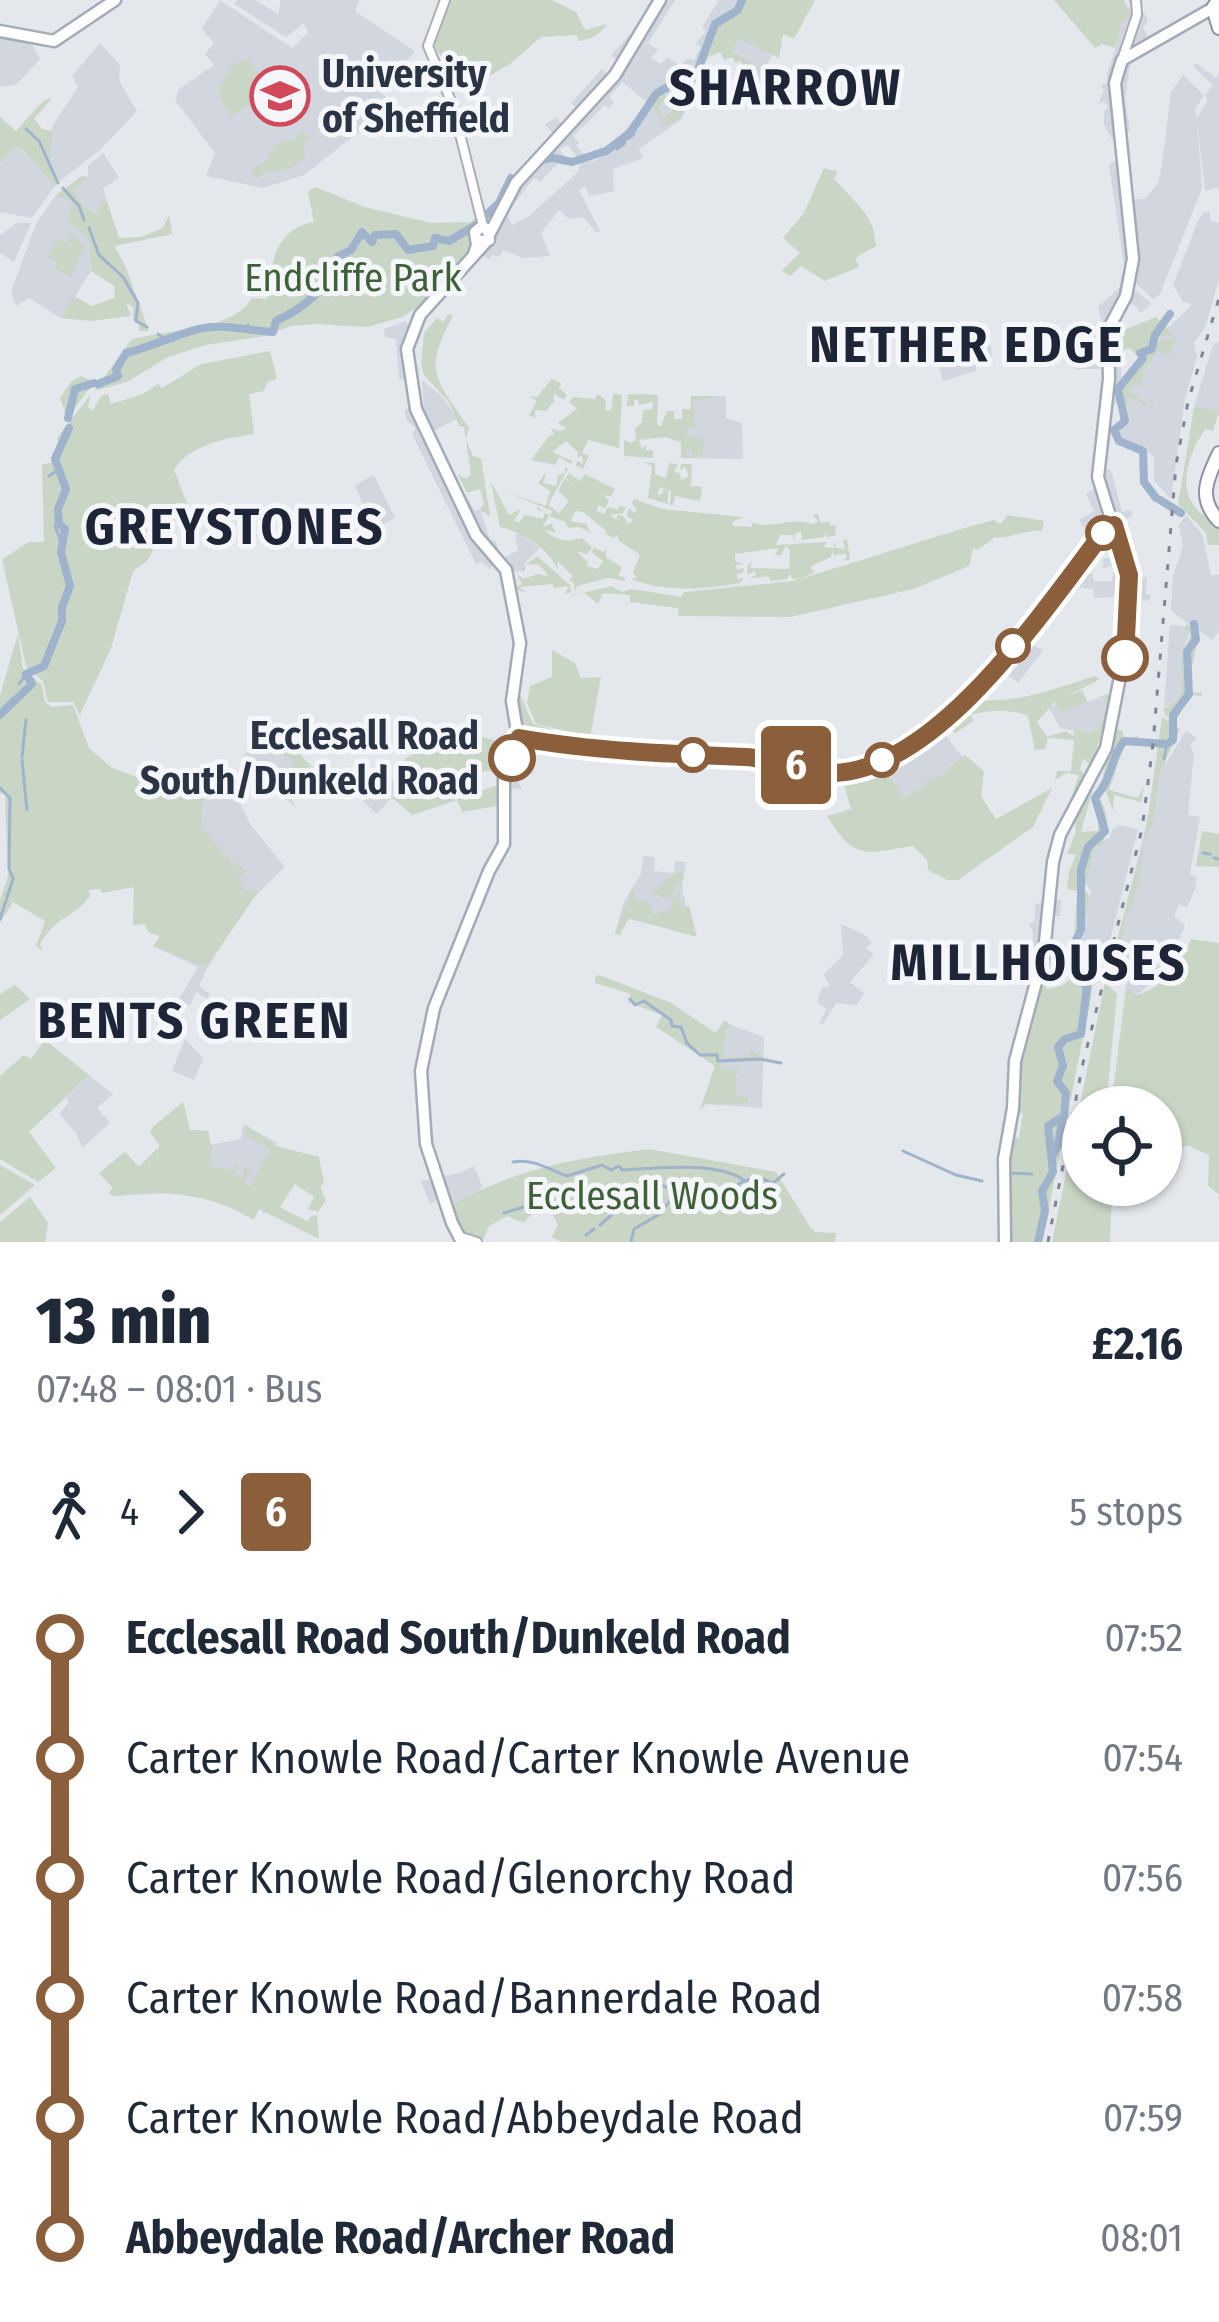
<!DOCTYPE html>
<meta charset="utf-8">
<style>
body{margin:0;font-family:"Fira Sans Condensed",sans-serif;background:#f6f6f7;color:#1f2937;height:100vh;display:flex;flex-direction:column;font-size:45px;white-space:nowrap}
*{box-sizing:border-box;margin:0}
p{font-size:39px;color:#747a83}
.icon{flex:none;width:66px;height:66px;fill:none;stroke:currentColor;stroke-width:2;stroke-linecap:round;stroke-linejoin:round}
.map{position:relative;height:1242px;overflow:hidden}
.details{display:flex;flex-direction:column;background:#fff;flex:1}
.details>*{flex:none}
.badge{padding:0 24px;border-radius:9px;font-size:42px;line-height:78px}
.fabs{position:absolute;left:1062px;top:1086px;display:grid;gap:24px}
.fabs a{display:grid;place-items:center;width:120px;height:120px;border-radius:50%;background:#fff;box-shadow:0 3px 9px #0004;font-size:60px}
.map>.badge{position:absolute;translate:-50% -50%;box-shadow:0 0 0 6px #fff}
.legs{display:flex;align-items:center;gap:18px;height:132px;padding:0 36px;font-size:39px}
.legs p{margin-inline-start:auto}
.head{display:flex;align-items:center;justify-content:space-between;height:204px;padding:0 36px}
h1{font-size:66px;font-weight:800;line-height:90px}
ul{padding:0 36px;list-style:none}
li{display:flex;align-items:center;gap:42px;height:120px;font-size:45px}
li i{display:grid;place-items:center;width:18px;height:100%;margin:0 15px;background:currentColor}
li i::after{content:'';width:30px;height:30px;margin:-15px;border:9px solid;border-radius:50%;background:#fff}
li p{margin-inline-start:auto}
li:first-child i{background:linear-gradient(#0000 50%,currentColor 0)}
li:last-child i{background:linear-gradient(currentColor 50%,#0000 0)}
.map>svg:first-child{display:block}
.built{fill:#d2d6de;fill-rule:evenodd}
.green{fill:#c9d6c5}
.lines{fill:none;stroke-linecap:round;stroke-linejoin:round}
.stream{stroke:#9fb4cc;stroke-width:3}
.river{stroke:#9fb4cc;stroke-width:8}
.secondary-casing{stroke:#a9aeb7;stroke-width:12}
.primary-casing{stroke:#a3abb8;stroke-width:15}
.highway-casing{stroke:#8b94a3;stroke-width:16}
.secondary{stroke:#fff;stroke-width:8}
.primary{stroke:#fff;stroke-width:10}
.highway{stroke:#fff;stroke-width:12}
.rail{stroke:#7d8696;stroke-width:3;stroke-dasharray:6 12;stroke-linecap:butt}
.line-1-casing{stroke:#fff;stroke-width:27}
.line-1{stroke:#8b5e3c;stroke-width:18}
.stop-1-dot{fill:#fff;stroke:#8b5e3c;stroke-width:6}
.labels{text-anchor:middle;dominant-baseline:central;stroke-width:10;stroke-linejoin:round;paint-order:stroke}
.poi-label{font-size:39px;font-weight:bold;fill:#2b3445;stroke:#f4f6f9;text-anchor:start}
.park-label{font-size:39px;fill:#3f6138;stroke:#f4f6f9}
.stop-label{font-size:39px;font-weight:bold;fill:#2b3445;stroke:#f4f6f9;text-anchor:end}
.district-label{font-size:51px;font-weight:bold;letter-spacing:3px;fill:#1d2536;stroke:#f4f6f9}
</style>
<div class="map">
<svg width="1219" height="1242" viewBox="0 0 1219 1242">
<rect width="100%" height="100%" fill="#e4e7ec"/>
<!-- built -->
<g class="built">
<polygon points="220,0 292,48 308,33 304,23 286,37 234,4 237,0 255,0 278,14 281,0 359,0 355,11 415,51 379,91 393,105 304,175 263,188 206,176 215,153 175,100 179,89 214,65 205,54 214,43 202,29"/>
<path d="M664 0H675L648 43 658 50 651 58 661 64 668 57 681 67 686 59 694 60 701 47 696 44 706 31 702 27 719 0H740L737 9 707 31 706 45 692 77 684 74 695 87 682 119 639 149 643 158 613 169 614 191 590 196 585 187 579 190 600 231 597 233 583 217 569 219 559 210 541 233 550 256 523 258 503 250 499 257 492 255 489 259 480 254 486 243 497 245 489 230 556 137 545 124 556 118 565 127 580 112 571 103 602 69 611 77 622 64 611 55 629 35 639 42ZM622 82 647 102 630 130 605 151 607 154 592 162 576 146 579 143 573 136 605 105 609 108 614 102 609 97ZM568 145 581 162 577 173 529 216 512 225 506 214 534 178 540 182 565 156 559 150Z"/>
<polygon points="1128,0 1137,0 1148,20 1143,27 1148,37 1140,43 1130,65 1125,98 1130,131 1119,132 1112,139 1104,125 1104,111 1109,107 1104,102 1098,104 1104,90 1101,85 1107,84 1107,74 1121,31 1118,27 1130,6"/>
<polygon points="0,36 30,41 40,59 17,84 0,87"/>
<polygon points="738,37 772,55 766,67 781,73 780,87 745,98 741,80 754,64 733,51"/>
<polygon points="100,43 120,65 119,81 137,111 101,149 59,182 50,162 49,144 53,125 78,87 72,76"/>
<polygon points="1196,63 1216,78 1219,71 1219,187 1205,191 1197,120 1202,188 1160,294 1153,299 1137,284 1134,289 1152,304 1140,313 1136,306 1123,301 1111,337 1116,334 1119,344 1122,381 1116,395 1120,404 1106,402 1109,374 1101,371 1109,369 1075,369 1072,345 1094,343 1094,325 1102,323 1098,307 1119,288 1124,266 1109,164 1121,158 1126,201 1146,198 1158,183 1162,164 1171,92 1183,75 1204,95 1195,109 1197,118 1207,101 1205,95 1213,85 1193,66"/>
<polygon points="17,145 55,186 32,218 0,212 0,163"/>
<polygon points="103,153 119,178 103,188 107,201 102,203 97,215 82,204 74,188 88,178 88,166"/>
<polygon points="56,195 73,204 80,230 89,241 91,271 61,318 29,298 16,306 11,291 37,222"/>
<polygon points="1210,211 1210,220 1219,223 1219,279 1205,328 1194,343 1197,357 1185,399 1171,499 1154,481 1154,456 1117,435 1127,421 1128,396 1121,393 1150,357 1164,331 1188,309 1191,304 1183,302 1173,285 1198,221 1203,213"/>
<polygon points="17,223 31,223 14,262 0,253 0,235"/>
<polygon points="406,321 410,328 408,378 399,379 396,339 385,337 384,329"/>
<polygon points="1219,341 1219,414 1213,415 1194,407 1213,345"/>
<polygon points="957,344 991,345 992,362 976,364 976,371 943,381 934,348"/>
<polygon points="422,380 443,397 457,419 426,435 457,502 467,497 475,511 480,509 490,539 496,542 501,562 489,569 482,562 476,564 412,434 416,428 407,421 404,410 424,405"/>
<polygon points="691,396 726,396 726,418 742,423 743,459 681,458 682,426 690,426"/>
<polygon points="1099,469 1111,470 1122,512 1131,510 1132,516 1124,519 1142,578 1147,577 1146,593 1151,596 1148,601 1141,600 1138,592 1129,592 1129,597 1094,598 1094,589 1080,588 1077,577 1092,573 1094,581 1112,581 1113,572 1127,569 1124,562 1102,569 1104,559 1122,553 1119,545 1106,549 1099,538 1103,530 1097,525 1087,533 1079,520 1094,511 1086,494 1099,486"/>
<polygon points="374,475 395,518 373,529 355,485"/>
<polygon points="1186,515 1202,534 1211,575 1219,575 1219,631 1212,640 1171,611 1173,576 1183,546 1179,525"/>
<polygon points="519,533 540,548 524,564 525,571 508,572 504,558 518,550 515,535"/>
<polygon points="1170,625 1183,626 1190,632 1183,649 1182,693 1172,706 1164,706"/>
<polygon points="1021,640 1043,650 1018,683 998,667"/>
<polygon points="1082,690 1088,702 1104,697 1109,711 1104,713 1099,731 1092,734 1060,728 1049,708"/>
<polygon points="939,726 957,751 972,763 898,802 848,781 882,765"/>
<polygon points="273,727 317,772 291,798 297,809 242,757"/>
<polygon points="1186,731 1197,738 1190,745 1194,753 1188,815 1200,817 1190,874 1196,878 1196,887 1187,907 1179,904 1174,916 1185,925 1179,940 1184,943 1163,973 1137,995 1125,988 1129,978 1107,981 1162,762 1166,763"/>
<polygon points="519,738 551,743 549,756 531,754 518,781 522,789 504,788 504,775 490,770 505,770"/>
<polygon points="390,775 397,790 377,814 363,801"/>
<polygon points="237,797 250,824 285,867 250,901 206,970 199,986 210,994 207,999 196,992 190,1006 178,1000 198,967 153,946 160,937 148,932 145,924 133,925 133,918 202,819 203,799"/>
<polygon points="1120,825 1138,829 1105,960 1094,956 1096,944 1082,941 1091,891 1085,883 1095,844 1109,838 1112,830"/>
<polygon points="643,856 655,857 654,871 674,873 675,861 686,862 682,888 693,935 625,918 620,935 615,934 624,901 641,874"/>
<polygon points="1061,900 1060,916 1047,916 1046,940 1068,947 1071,971 1061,968 1057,978 1038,973 1034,983 1021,979 1017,983 1009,975 1008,949 1024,955 1032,947 1033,932 1029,924 1035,921 1035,904"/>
<polygon points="841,924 865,935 872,942 866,949 874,954 850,982 864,994 856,1005 836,1003 823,1024 819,1023 827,1008 817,1003 822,988 830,986 824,974 843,955"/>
<polygon points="733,1026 764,1037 762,1108 705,1104 722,1058 726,1032"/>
<polygon points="185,1039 203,1058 194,1080 172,1071"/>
<polygon points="89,1075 113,1094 97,1108 110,1123 82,1148 77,1134 59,1114 69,1102 66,1098"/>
<polygon points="183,1102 190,1130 208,1131 211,1145 241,1139 243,1124 277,1143 261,1173 265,1214 259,1208 247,1216 221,1201 170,1193 115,1196 109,1193 113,1188 99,1173 125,1152 139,1167 160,1146 150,1132 153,1127"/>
<polygon points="474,1166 482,1186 479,1191 453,1205 442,1197 430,1204 421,1181 460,1173"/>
</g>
<!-- green -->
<g class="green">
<path d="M448 0H552L576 12 585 30 607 24C600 35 591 39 578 41L577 35 541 37 510 64 467 89C439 40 420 64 448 0Z"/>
<path d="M743 0H815L794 39 783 34 779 58 738 38 733 51 755 65 745 73 741 61 735 63 733 57 724 60 720 52 708 57 693 87 683 72 692 76 706 45V34L709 36C716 18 735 18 743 0Z"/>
<polygon points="1054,0 1124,0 1131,14 1118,27 1121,30 1115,48 1102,44 1095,48"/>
<polygon points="248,59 266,81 254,101 232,116 223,105 219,88 233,64"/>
<path d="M661 87 666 97 658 108 664 119 692 92 681 117 666 127 651 106C633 127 619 146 593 155L601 147 605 150C631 129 640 108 661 87Z"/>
<polygon points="53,97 34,119 42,129 52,131 50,162 59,182 55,186 18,145 0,163 0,117 16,131 43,101"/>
<polygon points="302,131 310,139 303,142 305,157 291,168 268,171 255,179 251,170 264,163 275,145 294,139"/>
<path d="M824 168 838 172 834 179C855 202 875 216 876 246L855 258 859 267 825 281 801 266 790 276 782 271 800 253 783 238 804 213Z"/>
<polygon points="82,176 89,177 74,189 82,204 96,215 102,202 107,201 119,238 141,237 163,228 169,215 172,234 114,246 125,265 149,331 139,331 139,323 133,321 133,307 126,303 131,316 90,321 61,318 74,296 92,306 115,298 114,286 91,271 89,241 67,219 73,204 56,195"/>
<path d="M315 187 365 207 431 223 471 222 477 216 473 249 434 296 402 317 367 327 315 324 291 326 265 336 206 345 168 357 127 382 94 391 131 340C164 329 233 332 252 298L267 299C272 265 273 229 314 222L308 192Z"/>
<polygon points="72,234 84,246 71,277 54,268 57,261 47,256 59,239 67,243"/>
<path d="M449 314 453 316C422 372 436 379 469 428L466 439 473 456 481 458 490 516 480 510 484 504 480 489 467 493 458 475 467 479 471 474 464 427 459 426 449 402 424 375 421 364 424 333 437 318 443 322Z"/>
<path d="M1156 317 1174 335 1159 337 1155 348 1160 340 1176 338 1170 355 1157 351 1144 371 1141 387 1134 384 1129 391 1149 406 1154 400 1152 408 1128 397 1126 425 1117 434 1144 450 1142 456C1135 443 1114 448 1111 427L1123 421 1118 389 1139 358 1130 348 1120 351 1122 343 1116 333Z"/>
<path d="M270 351 277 379 267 382 264 391 249 394 254 434C227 438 188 445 174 470L188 506 159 539 147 561 133 571 111 648 80 715 73 702H48L43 681 26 666 2 559 29 542H44L42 465 53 462 60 445 57 438 90 395 88 407 93 410 101 396 108 394 111 404 143 394 158 384 162 388 201 364Z"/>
<polygon points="81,376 94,382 67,419 60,398 71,382"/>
<polygon points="552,379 561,383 559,388 567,395 564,400 554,394 554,401 546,411 535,410 535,418 529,415 537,401 529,396 537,397"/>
<polygon points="613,393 622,395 619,448 588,440 582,453 589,456 583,469 575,465 578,461 583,464 582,455 577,458 578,452 566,441 552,452 572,461 571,464 559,457 555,465 531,460 549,436 554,435 551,428 558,431 567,429 558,423 577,409 569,402 573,397 595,399 598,394 606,401 605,410 611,411"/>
<polygon points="628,394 658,395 657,425 661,426 667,411 674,411 674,419 682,419 682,409 691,409 691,396 722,396 694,401 694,425 700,427 687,429 687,436 704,439 703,455 692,458 693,451 689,450 686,454 689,458 681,458 681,442 665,437 639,440 642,449 646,444 646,450 653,451 653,458 624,456 624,440 630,443 636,440 635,429 642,422 643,410 653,409 653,402 639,405 638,399 634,400 634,406 627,406"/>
<path d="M1194 407 1219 411 1213 431 1206 429C1189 450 1174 493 1202 514 1207 518 1214 521 1219 526V545H1208L1206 533 1178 504Z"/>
<polygon points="644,462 655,463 655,474 666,478 669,463 678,464 674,472 680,473 681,480 689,476 685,467 680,470 681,464 692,464 691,486 702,487 700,501 675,496 673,506 670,505 671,491 660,487 657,495 663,494 662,489 668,491 668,504 648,498 652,466"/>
<path d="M565 467 568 469 548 505 559 513 569 501 558 491 565 478 571 484 566 477 569 473 580 481 585 474 615 489 611 496 604 495 609 501 605 508 598 505 597 511 604 514 608 507 617 510 620 505 626 508 623 513 610 515 616 520 618 515 623 516 628 524 633 520 627 516 629 508 634 513 637 509 632 504 634 499 662 509 744 517 732 522 733 526 752 527V522C769 531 792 516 812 524L819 521 812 515 818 514 821 523 829 521 831 526 836 525 835 536 826 537 827 530 824 537 802 540 801 532 795 533 793 542V535H780L776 545 827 542 824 547 834 548V541L836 548 845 549 843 540 847 539 850 559 843 561 847 557 845 553 834 556 832 551 831 557 810 567 815 572 800 579 971 526 994 520 1000 524 1008 515 1044 521 1042 531C1024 529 1008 540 995 537L978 550 973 548 969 566 913 589 791 617 679 616 678 608 630 602V595L603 593 598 604 585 593 566 597 611 586 622 592 631 589 682 597 684 592 793 581 800 578 792 579 790 574 787 579 771 581 768 576 748 579 756 575 754 571 747 575 748 565 752 561 750 568 789 569 790 551 786 546 781 555H775L779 548 735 554V561L745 564 736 565 737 570 744 568 743 573 737 574 738 580 744 577 740 583C705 589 665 593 632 579L637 577 633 573 640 555 619 541 617 535 614 538 605 534 606 531 583 512 575 511 571 521 586 524 591 533 579 527 568 528 565 522 549 516 543 527 551 523 556 533 545 530C557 541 565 542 582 538L592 547 587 554 576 551 588 562 587 566 598 569 603 561 591 552 594 548 604 552 606 548V557L622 567 618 575 626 578 624 581 608 578 577 586 575 592 573 581H569L573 576 558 561 557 569C552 553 525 533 500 527L491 482 509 515 521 509 514 521 519 522 525 515 543 519 545 512 537 510V506L549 516 553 511 504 491 546 506 550 491 538 483 547 471 543 483 556 486 558 475 565 473Z"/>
<polygon points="537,556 570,585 572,592 565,594 569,586 553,588 553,584 519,587 526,592 515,589 512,582 516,587 522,584 517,574 523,579 538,574 549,576 538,564 525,565 525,571 520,570"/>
<path d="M1187 624 1199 632 1188 687 1189 692 1202 693 1201 696 1191 695 1176 721 1165 715 1163 709C1192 698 1178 678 1183 654 1185 647 1189 641 1191 634L1184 628Z"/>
<path d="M18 634 23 669 42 685 45 702 52 707 73 705 89 748 112 768 136 777 189 788 236 785 241 797 203 799 201 827 238 869 232 859 246 871 243 874 247 880 241 875 238 880 245 890 259 891 206 967 153 946 160 936 148 932 145 924 133 925 134 887 102 893 100 889 89 890 90 896C72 920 59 913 40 944L43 950 36 946 45 921 13 902 0 923V900L8 876 5 794 0 793V695Z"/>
<polygon points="552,650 575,663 581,678 601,677 589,744 576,743 570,732 536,724 527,703 530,686 552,677"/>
<path d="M1094 676 1099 679 1095 682 1066 696 1082 690 1087 701 1061 713 1055 702 1037 722 1047 737 1066 731 1073 736 1075 729 1092 734 1094 729 1099 730 1104 713 1108 710 1104 697 1091 700 1116 691 1091 765 1083 759 1080 769 1086 777 1076 804 1070 801 1079 775 1066 773 1055 780 1057 771H1071L1074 740 1048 738 1045 749 1035 750 1028 716C1014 709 986 710 971 715L974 721 955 733 944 724 974 698C1002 708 1066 686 1094 676Z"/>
<polygon points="518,690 533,724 566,733 569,742 524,736 516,698"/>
<polygon points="1162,717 1180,729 1160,772 1153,821 1144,845 1138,883 1144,884 1153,870 1142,888 1137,886 1132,899 1136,901 1129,908 1122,929 1125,931 1116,954 1114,978 1107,978 1145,837"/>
<polygon points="273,727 317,772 291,798 297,809 291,799 285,800 280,795 291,782 285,780 294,759 275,753 277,745 261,740 256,747 254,745"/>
<polygon points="472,727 463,734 474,735 474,729 479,736 515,746 515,750 499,771 449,772 458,799 501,784 503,805 462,812 457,800 412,815 394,799 390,800 410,781 405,759 434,740"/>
<polygon points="1113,728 1123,731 1123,739 1138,736 1139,742 1151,740 1150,747 1132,743 1124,746 1109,790 1138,798 1144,786 1141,802 1114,795 1113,811 1102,781"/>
<path d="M965 755 984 771 981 796 996 819 1052 788 1033 827 958 880H947L928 870 927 860 913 846C866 853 855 862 827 816L851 809 841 774 881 764 904 798 929 783 924 779H936Z"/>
<path d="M1097 774 1081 832 1098 831 1099 797C1109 814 1110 829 1101 846L1095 845 1084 890 1090 896 1081 942 1092 949 1076 971 1071 969C1072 951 1068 938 1069 919V945L1074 941 1077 891 1067 889 1069 872 1076 855 1056 852 1067 854 1076 832 1074 818Z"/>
<polygon points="1202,831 1219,834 1219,867 1196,866"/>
<polygon points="683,872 679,899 682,907 689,906 697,937 629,918 620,935 615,934 632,888 636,900 649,903 653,914 671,910 672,900 681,890 678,881 669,900 652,893 675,873"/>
<path d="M1191 939 1219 943V1194L1208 1186 1209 1155 1187 1145 1182 1148 1173 1136 1161 1131V1107H1111L1126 988 1137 995C1161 989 1183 961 1191 939Z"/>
<path d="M1060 970 1072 973 1086 989 1083 1022 1088 986 1080 975 1093 979 1091 998 1042 1242H1006L1010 1136 1019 1138 1023 1114 1016 1112V1067L1040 980 1048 989C1057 987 1069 985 1072 975Z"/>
<polygon points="600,975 671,1003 716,1033 724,1020 733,1026 726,1031 723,1058 750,1056 750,1049 761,1057 761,1062 721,1062 719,1068 741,1071 736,1074 736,1096 748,1097 748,1103 706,1104 700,1110 715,1066 656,1027 662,1015 628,1002 631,994 595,983 595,976"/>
<polygon points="1105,982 1117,994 1106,1107 1083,1107 1083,1185 1112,1185 1110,1242 1052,1242"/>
<polygon points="15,985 30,999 0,1020 0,994"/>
<polygon points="45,1040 89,1075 29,1132 56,1168 38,1182 0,1159 0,1076 24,1055 31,1059"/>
<path d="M183 1102 190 1130 208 1131 212 1149 209 1166 233 1170 235 1164 239 1165 235 1177H242L245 1168 251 1171 244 1183 250 1187 270 1149 245 1135 246 1125 276 1146 319 1157 324 1183 320 1186 326 1200 318 1212 308 1209 314 1197 295 1184 280 1207 307 1221 313 1215 317 1216 319 1239 259 1209 254 1220C212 1194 163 1188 115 1196L109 1193 113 1188 99 1173 125 1152 139 1167 160 1146 150 1132 153 1127Z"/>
<path d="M649 1149 776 1172 810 1227 815 1232 836 1233 835 1242H562L552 1237 558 1225 550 1210C537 1209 532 1213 524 1223L507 1216 489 1226 483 1240 488 1242 460 1230 450 1206C514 1169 575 1158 649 1149Z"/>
<polygon points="0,1165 35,1185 0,1215"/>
<polygon points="30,1197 48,1223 45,1242 0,1242 0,1222"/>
</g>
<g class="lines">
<!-- stream -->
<g class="stream">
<polyline points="26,129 39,141 58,183"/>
<polyline points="629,138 634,134"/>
<polyline points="617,149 625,143"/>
<polyline points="63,188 79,206 84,220"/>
<polyline points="89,228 99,255 123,277 138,303 136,321 147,327"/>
<polyline points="313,287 320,288"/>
<polyline points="245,327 248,325"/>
<polyline points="158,334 162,337"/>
<polyline points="164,339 169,341"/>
<polyline points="173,340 173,341"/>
<polyline points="49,476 61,468"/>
<polyline points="55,525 62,546"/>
<polyline points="19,684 26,674"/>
<polyline points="0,711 13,698"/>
<polyline points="22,757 26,720"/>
<polyline points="1164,759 1167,744"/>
<polyline points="22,760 27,810"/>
<polyline points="0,788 10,798 9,868 13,879 0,919"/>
<polyline points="1203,853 1210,854"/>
<polyline points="1214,858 1219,859"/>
<polyline points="630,999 635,1005 644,1001 671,1020 672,1026 681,1027 687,1043 700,1055 717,1055 718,1061 760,1059 781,1063"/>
<polyline points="903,1151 956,1175 982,1181"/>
<path d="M513 1162C534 1158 549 1170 567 1176L602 1165 611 1170 619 1166 622 1170C655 1168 721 1161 745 1181L755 1176 773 1183 784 1174"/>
<polyline points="1009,1173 1032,1174"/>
<path d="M504 1213 551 1199 568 1208 616 1212 646 1196 652 1184C670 1185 682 1196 697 1197 709 1197 714 1191 726 1192L742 1182"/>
<polyline points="600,1225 613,1214"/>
<polyline points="586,1235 594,1229"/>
<polyline points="631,1242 634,1229 660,1214 669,1202 689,1197"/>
</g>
<!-- river -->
<g class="river">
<polyline points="539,160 553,158 572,162 606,151 630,133 656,94 669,86 677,74 696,75 715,24 738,10 742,0"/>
<polyline points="483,218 499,203 511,178"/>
<path d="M98 384 118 376 116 370 126 353C151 347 174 335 199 329 224 323 250 331 273 332L276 321C302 309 331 287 337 257L351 250 362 232 372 242 375 235 396 234 408 250 433 246 435 238 449 241 476 225"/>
<polyline points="68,418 75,389 94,383"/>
<polyline points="1156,498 1144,482 1143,451 1119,441 1114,430 1125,421 1118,389 1143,358 1140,353 1152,349 1155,335 1170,314"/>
<polyline points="1160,500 1181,513"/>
<polyline points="0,715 32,684 26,674 44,666 62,621 62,607 70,586 61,552 65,529 59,524 58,509 66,489 55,459 69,428"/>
<polyline points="1052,1156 1058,1145 1062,1120"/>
<path d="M1038 1242 1045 1211 1042 1191 1053 1172 1048 1126 1064 1116 1066 1093 1057 1081 1063 1066 1058 1047 1065 1039 1081 1034 1087 987 1078 978 1072 947 1081 930V870L1088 847 1105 831 1095 798C1114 776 1109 760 1124 741L1167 744 1173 740V715L1189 694 1187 651 1196 640 1194 624"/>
</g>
<!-- secondary casing -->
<g class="secondary-casing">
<g id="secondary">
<polyline points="445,0 428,46 453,106 483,226"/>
<polyline points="1122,60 1137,15 1136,0"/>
<polyline points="458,1236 477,1242"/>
</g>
</g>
<!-- primary casing -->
<g class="primary-casing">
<g id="primary">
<polyline points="0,31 54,41 115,0"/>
<polyline points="490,233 516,183 615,75 660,0"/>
<polyline points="474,254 477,245 475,232 481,227 488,229 489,240 477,242"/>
<polyline points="462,1242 452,1223 426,1144 421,1071 434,1008 489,871 504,844 504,777 519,743 512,701 520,643 506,570 476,535 416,409 407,349 420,315 485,243"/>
<polyline points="1005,1242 1004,1159 1013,1108 1015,1061 1044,952 1053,862 1060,835 1106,748 1128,636 1128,574 1098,477 1109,379 1108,330 1126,296 1133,259 1115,83 1122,60 1213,8"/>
</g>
</g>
<!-- highway casing -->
<g class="highway-casing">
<g id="highway">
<polyline points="1218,0 1213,8 1219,28"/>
<path d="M1219 453C1207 479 1197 498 1219 521"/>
</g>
</g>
<!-- secondary -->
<use href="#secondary" class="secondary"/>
<!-- primary -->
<use href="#primary" class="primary"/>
<!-- highway -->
<use href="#highway" class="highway"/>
<!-- rail -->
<polyline class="rail" points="1048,1242 1083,1063 1142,829 1153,744 1176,465 1188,402 1219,298"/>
</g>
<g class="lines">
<!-- line-1 casing -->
<g class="line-1-casing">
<path id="line-1" d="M512 758 519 738C593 751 670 754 746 757 776 759 806 774 835 773 941 768 1046 606 1106 529L1114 525 1129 575 1125 658"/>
</g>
<!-- line-1 -->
<use href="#line-1" class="line-1"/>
</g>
<!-- icons -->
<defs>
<g id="university-ring" transform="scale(3)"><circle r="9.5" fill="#f4f6f9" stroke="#d1495b" stroke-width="1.5"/><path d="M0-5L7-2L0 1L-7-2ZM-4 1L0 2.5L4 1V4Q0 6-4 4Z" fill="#d1495b"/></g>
</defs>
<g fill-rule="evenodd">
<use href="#university-ring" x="280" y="96"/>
</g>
<!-- markers -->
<g class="stop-1-dot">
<circle cx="1103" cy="533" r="15"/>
<circle cx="1013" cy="646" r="15"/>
<circle cx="1125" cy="658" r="21"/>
<circle cx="693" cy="755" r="15"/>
<circle cx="512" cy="758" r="21"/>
<circle cx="882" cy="760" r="15"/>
</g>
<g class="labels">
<!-- poi labels -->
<g class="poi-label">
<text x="322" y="74">University<tspan x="322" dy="45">of Sheffield</tspan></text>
</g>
<!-- park labels -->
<g class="park-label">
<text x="353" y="278">Endcliffe Park</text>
<text x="652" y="1196">Ecclesall Woods</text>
</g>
<!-- stop labels -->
<g class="stop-label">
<text x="479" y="736">Ecclesall Road<tspan x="479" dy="45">South/Dunkeld Road</tspan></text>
</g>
<!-- district labels -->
<g class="district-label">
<text x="786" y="88">SHARROW</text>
<text x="967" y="345">NETHER EDGE</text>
<text x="235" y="527">GREYSTONES</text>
<text x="1039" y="963">MILLHOUSES</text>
<text x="195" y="1021">BENTS GREEN</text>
</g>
</g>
</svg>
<div class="fabs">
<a><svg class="icon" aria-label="locate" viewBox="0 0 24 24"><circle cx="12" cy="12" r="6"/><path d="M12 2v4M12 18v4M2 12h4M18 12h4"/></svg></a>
</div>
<b class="badge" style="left:796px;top:765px;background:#8b5e3c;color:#fff">6</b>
</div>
<section class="details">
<div class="head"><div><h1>13 min</h1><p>07:48 – 08:01 · Bus</p></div><b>£2.16</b></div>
<div class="legs"><svg class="icon" aria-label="walk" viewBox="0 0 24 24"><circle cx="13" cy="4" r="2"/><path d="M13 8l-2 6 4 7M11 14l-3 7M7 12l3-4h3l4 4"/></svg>4<svg class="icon" aria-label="forward" viewBox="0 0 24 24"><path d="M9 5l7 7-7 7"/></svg><b class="badge" style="background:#8b5e3c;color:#fff">6</b><p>5 stops</p></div>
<ul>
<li><i style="color:#8b5e3c"></i><b>Ecclesall Road South/Dunkeld Road</b><p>07:52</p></li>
<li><i style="color:#8b5e3c"></i><span>Carter Knowle Road/Carter Knowle Avenue</span><p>07:54</p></li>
<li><i style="color:#8b5e3c"></i><span>Carter Knowle Road/Glenorchy Road</span><p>07:56</p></li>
<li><i style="color:#8b5e3c"></i><span>Carter Knowle Road/Bannerdale Road</span><p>07:58</p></li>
<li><i style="color:#8b5e3c"></i><span>Carter Knowle Road/Abbeydale Road</span><p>07:59</p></li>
<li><i style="color:#8b5e3c"></i><b>Abbeydale Road/Archer Road</b><p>08:01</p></li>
</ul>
</section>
